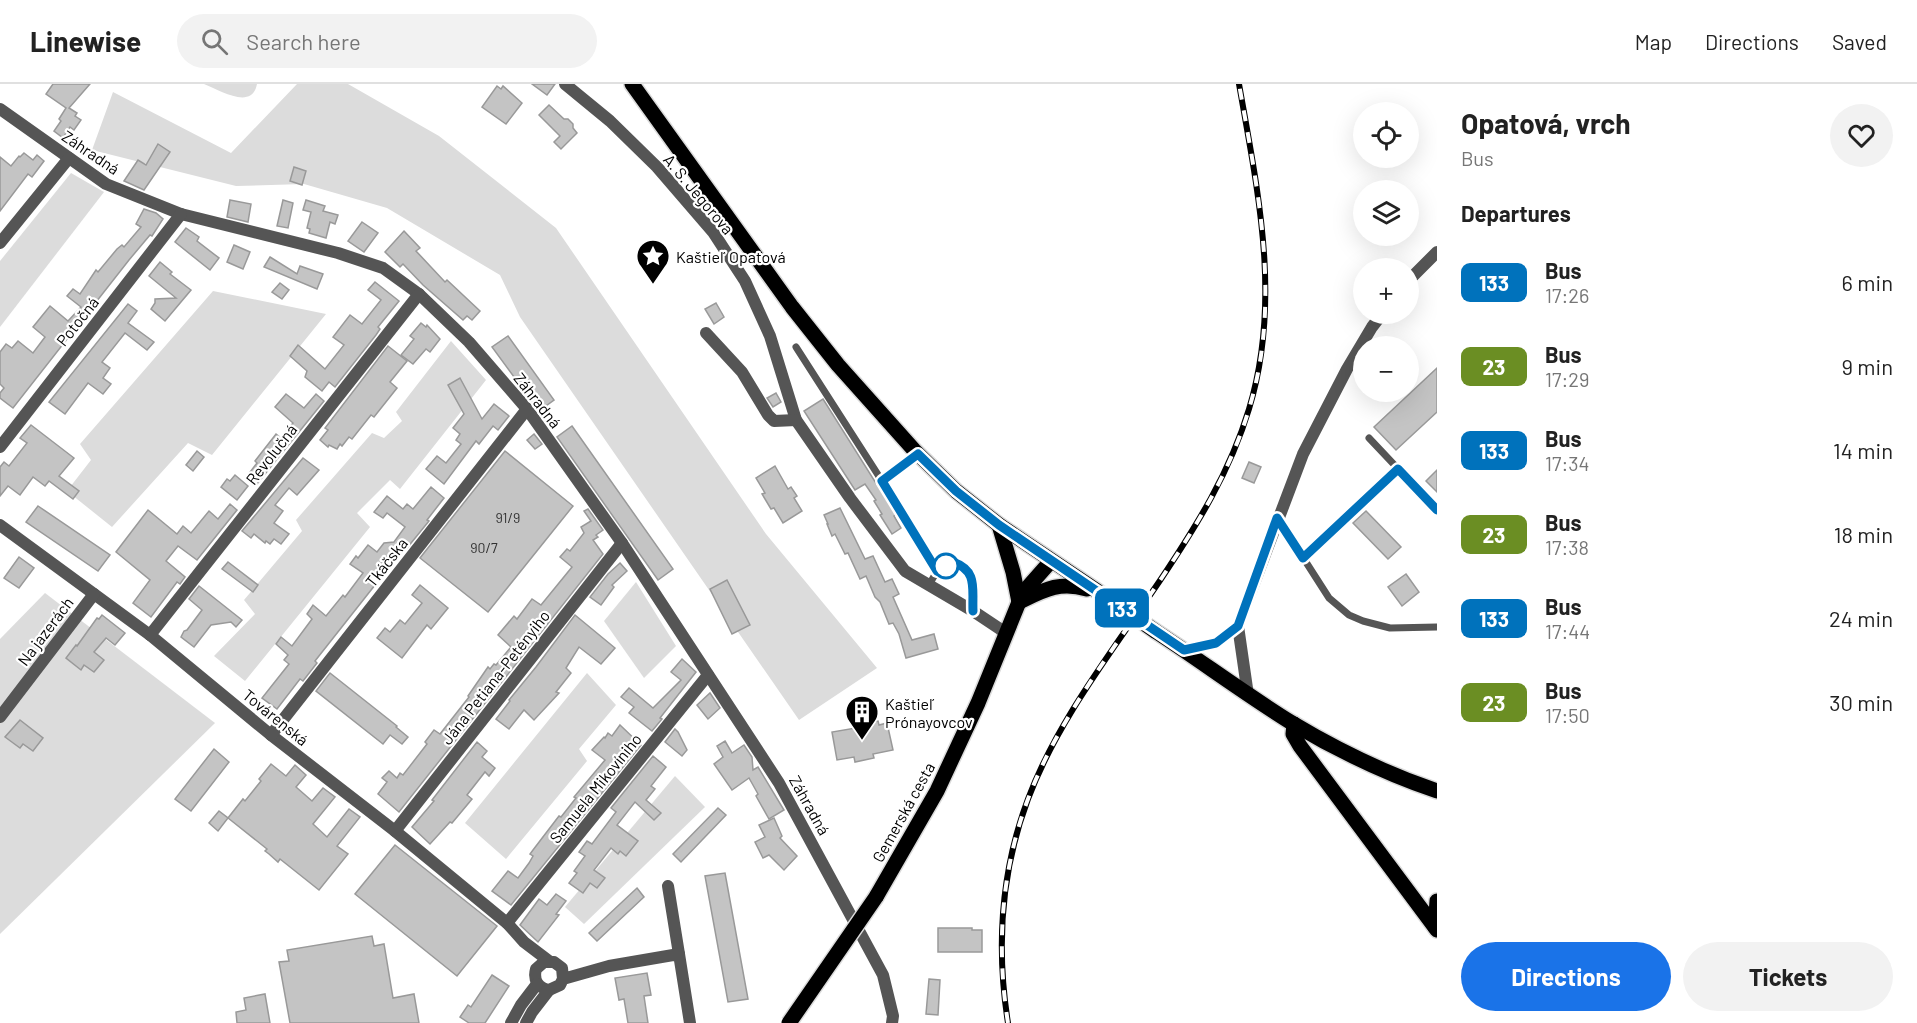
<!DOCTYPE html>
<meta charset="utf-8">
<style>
body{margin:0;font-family:Barlow,sans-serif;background:#f2f2f2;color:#222;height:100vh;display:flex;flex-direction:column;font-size:22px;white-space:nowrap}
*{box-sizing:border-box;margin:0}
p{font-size:20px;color:#767676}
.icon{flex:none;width:33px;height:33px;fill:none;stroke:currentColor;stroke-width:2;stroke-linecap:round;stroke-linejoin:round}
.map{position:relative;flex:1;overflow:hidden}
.drawer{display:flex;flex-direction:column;background:#fff;width:480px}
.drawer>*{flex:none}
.badge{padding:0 12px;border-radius:9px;font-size:21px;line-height:39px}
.buttons{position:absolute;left:1353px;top:18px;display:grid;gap:12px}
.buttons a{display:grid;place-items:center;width:66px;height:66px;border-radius:50%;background:#fff;box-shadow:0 6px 24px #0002;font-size:30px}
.map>.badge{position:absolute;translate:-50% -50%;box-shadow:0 0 0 3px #fff}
h2{padding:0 24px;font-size:22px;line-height:54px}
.round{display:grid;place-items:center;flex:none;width:63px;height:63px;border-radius:32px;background:#f2f2f2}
.summary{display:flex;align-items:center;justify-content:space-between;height:102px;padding:0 24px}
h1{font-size:28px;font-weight:700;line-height:45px}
.cta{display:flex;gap:12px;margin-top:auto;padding:12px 24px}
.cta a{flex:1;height:69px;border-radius:36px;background:#1a73e8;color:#fff;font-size:24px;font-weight:700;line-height:69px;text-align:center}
.cta a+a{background:#f2f2f2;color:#222}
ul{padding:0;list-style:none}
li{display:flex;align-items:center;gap:18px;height:84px;padding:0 24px}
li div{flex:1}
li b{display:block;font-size:22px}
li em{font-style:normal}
li .badge{min-width:66px;font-weight:700;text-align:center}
header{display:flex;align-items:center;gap:36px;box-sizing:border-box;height:84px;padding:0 30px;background:#fff;border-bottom:2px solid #e0e0e0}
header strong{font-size:28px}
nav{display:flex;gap:33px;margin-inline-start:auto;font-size:21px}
.search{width:420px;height:54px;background:#f2f2f2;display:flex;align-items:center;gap:15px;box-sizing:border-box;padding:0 21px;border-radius:33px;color:#767676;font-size:22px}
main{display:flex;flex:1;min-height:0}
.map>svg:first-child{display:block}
.green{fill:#dcdcdc}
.building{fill:#c4c4c4;stroke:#999;stroke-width:1.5}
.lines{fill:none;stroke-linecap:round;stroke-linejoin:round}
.primary-casing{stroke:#dbdbdb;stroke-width:18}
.service{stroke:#555;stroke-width:7}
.minor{stroke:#555;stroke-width:12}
.primary{stroke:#000;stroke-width:15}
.rail-casing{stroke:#000;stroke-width:6}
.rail{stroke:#fff;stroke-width:4;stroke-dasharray:11;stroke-linecap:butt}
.primary-bridge-casing{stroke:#dbdbdb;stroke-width:18;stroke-linecap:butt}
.primary-bridge{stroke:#000;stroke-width:15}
.line-casing{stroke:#fff;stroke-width:14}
.line{stroke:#0072bc;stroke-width:9}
.stop-dot{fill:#fff;stroke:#0072bc;stroke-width:3}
.labels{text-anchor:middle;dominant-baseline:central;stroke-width:4.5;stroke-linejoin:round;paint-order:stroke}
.number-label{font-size:14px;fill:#313131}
.street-label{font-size:16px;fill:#000;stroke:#fff}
.poi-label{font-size:16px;fill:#000;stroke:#fff;text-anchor:start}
</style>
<header>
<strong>Linewise</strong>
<div class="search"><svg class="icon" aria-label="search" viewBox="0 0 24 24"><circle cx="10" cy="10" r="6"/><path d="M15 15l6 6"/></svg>Search here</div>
<nav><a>Map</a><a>Directions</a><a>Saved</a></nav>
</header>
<main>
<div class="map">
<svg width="1437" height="939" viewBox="0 0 1437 939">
<rect width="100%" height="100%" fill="#fff"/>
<!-- green -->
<g class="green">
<path d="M204 0H257C252 27 220 6 204 0Z"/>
<polygon points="297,0 348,0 439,52 556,144 766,450 877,584 799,636 520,233 500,191 387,124 304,100 236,102 92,66 113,8 231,69"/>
<polygon points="71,89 104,108 0,243 0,177"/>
<polygon points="213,207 326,230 212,371 188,359 112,443 67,407 91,376 80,360"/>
<polygon points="451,257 486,296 400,405 390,396 357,429 370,443 245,597 214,572 255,530 244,516 302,447 296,436 372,349 384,354 402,337 396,328"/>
<polygon points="636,498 676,562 644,594 604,537"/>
<polygon points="45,509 215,639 0,850 0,555"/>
<polygon points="587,589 616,621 579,665 587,677 506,775 465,739"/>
<polygon points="675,692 705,723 584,840 565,823"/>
</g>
<!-- building -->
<g class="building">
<polygon points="53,0 90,0 69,24 77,29 75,32 81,36 74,46 70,43 63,54 54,47 61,37 59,35 66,24 46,10"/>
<polygon points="532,0 555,0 547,11"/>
<polygon points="497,2 501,5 503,2 522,19 506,40 482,23"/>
<polygon points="549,21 564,35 568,35 573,40 573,44 577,49 561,65 554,58 560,52 539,31"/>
<polygon points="158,60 170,68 144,106 124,97 138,76 146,81"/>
<polygon points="24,69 33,76 37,71 44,77 32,93 28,90 0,127 0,73 11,82 19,72 20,73"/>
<polygon points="294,83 306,87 302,101 290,97"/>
<polygon points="230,116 251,120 248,138 227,133"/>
<polygon points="283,116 293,119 288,144 277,142"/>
<polygon points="306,116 325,122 323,127 338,131 335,140 330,138 326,154 309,149 310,145 307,144 311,128 303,126"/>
<polygon points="144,125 156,129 163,135 152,152 150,151 129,176 13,324 0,314 0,309 4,304 0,300 0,268 6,260 12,264 18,257 33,269 45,253 33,243 50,222 68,237 81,223 67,212 73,205 80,210 96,186 98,188 117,165 122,161 124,163 141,143 136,140"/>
<polygon points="362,138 378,149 364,168 348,157"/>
<polygon points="186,144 199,153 197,157 219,174 210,186 175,158"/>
<polygon points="404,147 420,164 416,167 445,198 447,196 480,227 472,236 467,232 463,236 423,201 403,180 400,183 385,168"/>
<polygon points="234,161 250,168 243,185 227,178"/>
<polygon points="270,173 297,190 300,182 323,190 317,205 264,183"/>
<polygon points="160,178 172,188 170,190 191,206 165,237 151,225 155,219 155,215 176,214 149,192"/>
<polygon points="375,198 399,217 378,243 380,245 376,251 335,303 329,298 322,307 305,293 307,287 290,272 298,261 325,285 344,261 333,253 350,231 362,240 381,216 368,206"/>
<polygon points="280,199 289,206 282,215 272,208"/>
<polygon points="716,219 724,233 714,240 705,225"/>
<polygon points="128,220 137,227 128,239 154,258 147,266 125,249 102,278 110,284 103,294 111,300 103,310 88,299 65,330 49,318"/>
<polygon points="421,239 426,243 427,241 440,255 430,268 426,265 413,280 401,271 414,255 410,252"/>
<polygon points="508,252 554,316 539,327 492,263"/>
<polygon points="388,262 407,277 390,298 397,304 374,333 371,331 352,355 349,353 342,362 340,360 337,365 329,361 328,363 320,356 328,346 325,344"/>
<polygon points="1437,284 1437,328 1396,366 1374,343"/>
<polygon points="460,294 482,335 494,320 509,332 498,346 493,342 479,360 476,357 444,400 426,385 437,372 446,379 461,360 456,356 460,350 453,344 464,330 448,301"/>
<polygon points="776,309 781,318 773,323 767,314"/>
<polygon points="286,310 304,324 316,310 324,317 257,400 247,392 257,379 255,377 276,350 281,354 293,339 275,323"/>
<polygon points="823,315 896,431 894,432 901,444 892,450 880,431 882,430 874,417 876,416 865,400 855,406 804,327"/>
<polygon points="31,341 74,374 59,392 79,407 73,415 49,397 45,402 33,393 20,411 8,402 0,412 0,383 4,378 9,382 27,359 20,354"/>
<polygon points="572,342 673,485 658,496 557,353"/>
<polygon points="534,350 542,360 535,365 527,356"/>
<polygon points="197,367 204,373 193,387 186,381"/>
<polygon points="505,367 573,422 488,528 420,474"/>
<polygon points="303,374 319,386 297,411 289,404 275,421 283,427 274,439 289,450 281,460 274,455 270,460 266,457 265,459 254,450 251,454 242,447"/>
<polygon points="1249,378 1261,383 1254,399 1242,394"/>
<polygon points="775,382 788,405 791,403 797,412 794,414 802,427 783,439 774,424 771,425 762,410 765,409 756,394"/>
<polygon points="1437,386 1437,408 1426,397"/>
<polygon points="235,391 248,402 237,416 221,403 227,395 230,397"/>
<polygon points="431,403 444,414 427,436 429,437 407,464 405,463 393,479 386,473 369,496 375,501 315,577 317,579 303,597 300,595 277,625 262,614 289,580 284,576 288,571 276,560 281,553 292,562 312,535 307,530 313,521 326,532 343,511 345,513 363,489 350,480 356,472 358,474 368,461 377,468 384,459 394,458 405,443 387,429 383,434 374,428 383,417 387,412 403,425 407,420 413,425"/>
<polygon points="230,420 237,426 197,476 178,462 166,477 185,493 180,500 177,498 151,533 133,519 150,496 116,468 148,426 177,450 183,442 191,449 209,427 218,435"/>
<polygon points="38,422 110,471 98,487 26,438"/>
<polygon points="840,424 865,475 873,472 885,498 892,495 899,510 893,513 912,556 934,550 938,565 906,574 899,550 893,539 889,540 880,518 875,513 866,492 860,495 848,469 845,470 835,450 832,452 827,440 828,440 824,431"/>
<polygon points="588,425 603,446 596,451 598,453 593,456 603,470 399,728 378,710 387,698 382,694 389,687 397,694 400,689 403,691 427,660 425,658 434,646 440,650 469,613 468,612 488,583 490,585 494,580 496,581 511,563 498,551 514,532 517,535 532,515 541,521 572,483 560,473 567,465 570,467 584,449 581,443 591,437 584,427"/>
<polygon points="1366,427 1401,463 1388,475 1353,439"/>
<polygon points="19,473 34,484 19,504 4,494"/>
<polygon points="228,478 258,501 253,508 222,485"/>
<polygon points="620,479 627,487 612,501 614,503 601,521 590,513 608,490"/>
<polygon points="1406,490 1419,508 1402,522 1388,503"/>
<polygon points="727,496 750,541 732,550 710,505"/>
<polygon points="420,501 448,524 431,545 427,541 402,574 377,554 385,544 390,548 400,536 405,540 422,519 412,511"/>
<polygon points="199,502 242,536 236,543 231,538 211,541 194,563 181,553 184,547 187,546 202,526 189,515"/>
<polygon points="102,531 125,549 115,561 106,554 94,568 104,576 94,588 84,581 81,586 66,574 76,561 77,562 97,534 99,535"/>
<polygon points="575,531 615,564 601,580 579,563 566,584 571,589 556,608 559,609 534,636 524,626 509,645 496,635 510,617 509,616 536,583"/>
<polygon points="682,575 696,588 660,634 662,635 652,647 629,629 634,623 621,613 629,604 653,624 681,596 671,588"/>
<polygon points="330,589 397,642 396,643 408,653 402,660 390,651 383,660 316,607"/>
<polygon points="710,609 720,624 708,635 697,621"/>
<polygon points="20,636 43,654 33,667 23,660 20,664 5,653"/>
<polygon points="878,637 879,641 887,639 893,666 873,670 874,674 855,678 854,673 837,676 832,648 856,644 855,641"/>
<polygon points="620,641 641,661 511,821 492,807 508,787 518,794 529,779 533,772 530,770 533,766 559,732 561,733 576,714 574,713 605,676 592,666 604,653 605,654 608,649 612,652"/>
<polygon points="675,645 678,648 687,666 682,672 665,658"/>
<polygon points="725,657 732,669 744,661 752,673 753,686 758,683 784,726 769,735 756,712 758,710 749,694 732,706 714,680 723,673 717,662"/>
<polygon points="477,658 487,667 482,673 495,684 489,692 485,688 467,711 472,715 452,739 450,738 430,760 412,743 434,717 432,716"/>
<polygon points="214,665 229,678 191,727 175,715"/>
<polygon points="653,672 666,683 651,702 655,705 646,716 661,729 654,736 635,718 617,741 638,757 626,772 620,767 618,770 611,764 594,786 605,794 597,804 590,799 583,809 569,799 577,789 574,787 585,772 579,768 587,757 592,760 616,728 611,724"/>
<polygon points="271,680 286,692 295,681 306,691 296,703 312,717 323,704 335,713 313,740 327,753 349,725 360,733 337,762 348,770 319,806 280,775 278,778 269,770 265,767 267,765 228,734 243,715 245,717 261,697 259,695"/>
<polygon points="718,724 726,731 681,778 673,770"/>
<polygon points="219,727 228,734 218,747 209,739"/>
<polygon points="774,734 782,752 780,754 797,772 784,786 769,771 763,774 755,758 765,753 759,741"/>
<polygon points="395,761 497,842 457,892 355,810"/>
<polygon points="725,789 748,915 728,918 705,792"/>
<polygon points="637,804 644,813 597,857 589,849"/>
<polygon points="556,810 566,817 556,830 559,831 538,858 520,841 539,815 547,821"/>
<polygon points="938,844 972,844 972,846 982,846 982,868 938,868"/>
<polygon points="372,852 374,862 384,860 393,914 414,910 419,939 290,939 279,878 289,877 287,866"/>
<polygon points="647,889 651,911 644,912 648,939 628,939 624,915 619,916 615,894"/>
<polygon points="492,891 509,902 485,939 469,939 460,933 468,921 471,923"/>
<polygon points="929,895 940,896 938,931 926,930"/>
<polygon points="265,910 270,939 237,939 236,928 246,926 244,914"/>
</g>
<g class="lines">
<!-- primary casing -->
<g class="primary-casing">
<g id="primary">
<polyline points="632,0 792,223 838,281 914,366 956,407 999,441 1115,519"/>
<polyline points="999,441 1013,488 1019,518"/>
<path d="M1019 518C1044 506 1059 497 1087 505"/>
<path d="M1155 547C1201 577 1245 610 1292 639 1337 666 1387 690 1437 707"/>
<polyline points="1294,640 1293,650 1300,662 1437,846"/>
<polyline points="876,813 937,707 978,619 1019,518 1028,503 1051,477"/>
<polyline points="1435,843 1437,817"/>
</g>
</g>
<!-- service -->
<g class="service">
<polyline points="796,263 882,397 937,487"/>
<polyline points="1369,354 1437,426"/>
<polyline points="882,397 918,370"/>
<polyline points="1279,436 1329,514 1349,531 1363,537 1390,544 1437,543"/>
<polyline points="1303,474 1398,385"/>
<path d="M929 501 937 487 953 478C978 487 972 504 973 527"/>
</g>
<!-- minor -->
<g class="minor">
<polyline points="565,0 610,37 657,83 713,148 745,197 770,252 796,336 850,414 905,487 973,527 1006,549"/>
<polyline points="0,25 106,100 181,130 338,169 383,184 419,210 469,258 527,325 622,459 779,699 883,891 893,932 892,939"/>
<polyline points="0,159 69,74"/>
<polyline points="1408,197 1437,168"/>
<polyline points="706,249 742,288 768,331 774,337 796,336"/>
<polyline points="0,363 181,130"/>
<polyline points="0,441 150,551 271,651 395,747 507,839 524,858 549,877"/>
<polyline points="1238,542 1248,611"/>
<polyline points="150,551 419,210"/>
<polyline points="1184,566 1216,559 1238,542 1303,370 1347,285 1372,243 1382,230"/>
<polyline points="0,633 94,510"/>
<polyline points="271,651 527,325"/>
<polyline points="395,747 622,459"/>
<polyline points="668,802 679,870"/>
<polyline points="507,839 708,591"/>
<path d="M563 895 562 884 554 878H544L536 885C533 896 538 904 549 906L560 901 563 895 609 882 679 870 690 939"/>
<polyline points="511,939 521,921 537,900"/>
<polyline points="526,939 532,928 549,906"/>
</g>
<!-- primary -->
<use href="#primary" class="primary"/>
<!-- rail casing -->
<g class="rail-casing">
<path id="rail" d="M1008 939C996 863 1001 787 1028 715 1058 635 1114 565 1161 495 1197 441 1230 388 1249 325 1282 217 1258 108 1239 0"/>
</g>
<!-- rail -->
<use href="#rail" class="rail"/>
<!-- primary-bridge casing -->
<g class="primary-bridge-casing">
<g id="primary-bridge">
<polyline points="1115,519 1155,547"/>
<polyline points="789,939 876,813"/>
</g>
</g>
<!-- primary-bridge -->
<use href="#primary-bridge" class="primary-bridge"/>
</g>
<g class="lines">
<!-- line casing -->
<g class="line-casing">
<path id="line" d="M973 527C972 504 978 487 953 478L937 487 882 397 918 370 956 407 999 441 1184 566 1216 559 1238 542 1277 434 1303 474 1398 385 1437 426"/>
</g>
<!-- line -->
<use href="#line" class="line"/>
</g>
<!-- icons -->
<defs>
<g id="sight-pin" transform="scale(1.725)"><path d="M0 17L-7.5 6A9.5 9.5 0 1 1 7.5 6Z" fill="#000" stroke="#fff"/><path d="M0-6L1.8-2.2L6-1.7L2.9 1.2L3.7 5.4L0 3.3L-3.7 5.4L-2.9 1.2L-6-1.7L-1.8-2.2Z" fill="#fff"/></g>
<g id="building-pin" transform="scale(1.725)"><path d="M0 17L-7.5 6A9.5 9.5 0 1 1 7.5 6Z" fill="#000" stroke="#fff"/><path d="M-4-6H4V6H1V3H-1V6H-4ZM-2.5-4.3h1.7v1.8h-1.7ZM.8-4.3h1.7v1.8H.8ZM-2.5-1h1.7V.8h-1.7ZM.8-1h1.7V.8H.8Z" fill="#fff"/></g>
</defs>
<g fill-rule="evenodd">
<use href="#sight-pin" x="653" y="172"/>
<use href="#building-pin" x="862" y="628"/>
</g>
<!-- markers -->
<circle class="stop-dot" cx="946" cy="482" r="12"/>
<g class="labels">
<!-- number labels -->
<g class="number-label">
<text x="508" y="433">91/9</text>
<text x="484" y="463">90/7</text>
</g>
<!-- street labels -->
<g class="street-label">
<text transform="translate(91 68) rotate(34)">Záhradná</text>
<text transform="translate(699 110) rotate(50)">A. S. Jegorova</text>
<text transform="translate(77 237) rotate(-52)">Potočná</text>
<text transform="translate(538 316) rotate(52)">Záhradná</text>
<text transform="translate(271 370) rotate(-52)">Revolučná</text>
<text transform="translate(386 478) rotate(-52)">Tkáčska</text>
<text transform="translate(45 547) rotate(-53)">Na jazerách</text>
<text transform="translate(495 593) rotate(-52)">Jána Petiana-Petényiho</text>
<text transform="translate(276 633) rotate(39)">Továrenská</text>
<text transform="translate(595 704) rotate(-51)">Samuela Mikovíniho</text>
<text transform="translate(810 721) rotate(61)">Záhradná</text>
<text transform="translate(903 728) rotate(-61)">Gemerská cesta</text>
</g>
<!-- poi labels -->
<g class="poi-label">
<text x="676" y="172">Kaštieľ Opatová</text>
<text x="885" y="619">Kaštieľ<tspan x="885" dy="18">Prónayovcov</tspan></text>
</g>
</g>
</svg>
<div class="buttons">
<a><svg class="icon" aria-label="locate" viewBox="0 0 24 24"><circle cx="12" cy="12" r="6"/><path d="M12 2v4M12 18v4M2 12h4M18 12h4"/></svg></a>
<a><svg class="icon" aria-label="layers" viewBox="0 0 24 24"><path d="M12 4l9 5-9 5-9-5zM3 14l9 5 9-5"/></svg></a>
<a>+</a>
<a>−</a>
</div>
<b class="badge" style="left:1122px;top:524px;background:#0072bc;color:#fff">133</b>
</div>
<section class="drawer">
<div class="summary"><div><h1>Opatová, vrch</h1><p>Bus</p></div><a class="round"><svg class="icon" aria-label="heart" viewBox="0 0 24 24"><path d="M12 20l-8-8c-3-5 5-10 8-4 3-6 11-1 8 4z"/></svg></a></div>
<h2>Departures</h2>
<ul>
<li><span class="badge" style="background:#0072bc;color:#fff">133</span><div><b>Bus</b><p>17:26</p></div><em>6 min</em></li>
<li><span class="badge" style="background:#6b8e23;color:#fff">23</span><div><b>Bus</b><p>17:29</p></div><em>9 min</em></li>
<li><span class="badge" style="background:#0072bc;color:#fff">133</span><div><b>Bus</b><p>17:34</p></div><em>14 min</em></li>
<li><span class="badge" style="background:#6b8e23;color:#fff">23</span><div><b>Bus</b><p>17:38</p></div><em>18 min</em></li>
<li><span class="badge" style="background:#0072bc;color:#fff">133</span><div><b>Bus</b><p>17:44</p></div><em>24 min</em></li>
<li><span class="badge" style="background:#6b8e23;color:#fff">23</span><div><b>Bus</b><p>17:50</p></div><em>30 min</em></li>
</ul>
<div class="cta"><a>Directions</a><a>Tickets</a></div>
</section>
</main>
